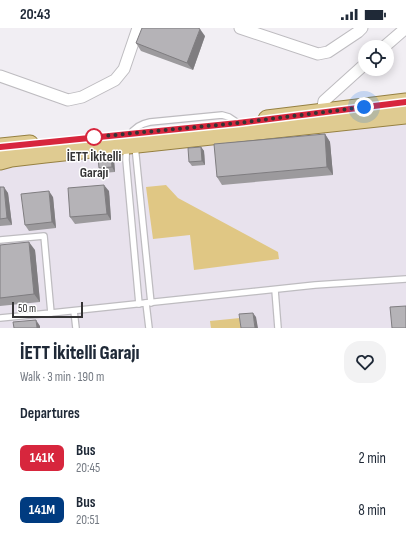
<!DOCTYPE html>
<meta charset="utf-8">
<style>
body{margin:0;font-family:"Sofia Sans Condensed",sans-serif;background:#f2f2f3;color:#1f2937;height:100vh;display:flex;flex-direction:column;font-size:15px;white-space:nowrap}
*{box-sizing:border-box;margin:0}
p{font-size:13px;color:#747a83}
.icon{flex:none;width:22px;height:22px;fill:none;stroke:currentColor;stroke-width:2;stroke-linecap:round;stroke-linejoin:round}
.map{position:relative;height:300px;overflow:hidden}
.drawer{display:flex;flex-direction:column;background:#fff;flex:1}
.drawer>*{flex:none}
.badge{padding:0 8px;border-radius:6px;font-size:14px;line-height:26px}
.buttons{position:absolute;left:358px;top:12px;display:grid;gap:8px}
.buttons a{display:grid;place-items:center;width:36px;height:36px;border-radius:50%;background:#fff;box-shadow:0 2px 10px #0003;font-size:20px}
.scale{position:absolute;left:12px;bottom:10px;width:71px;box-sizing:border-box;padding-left:4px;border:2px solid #353435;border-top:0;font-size:11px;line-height:14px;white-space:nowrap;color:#353435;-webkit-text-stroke:3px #fff;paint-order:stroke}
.you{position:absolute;width:20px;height:20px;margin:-10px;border:3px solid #fff;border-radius:50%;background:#1a73e8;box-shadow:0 0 0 6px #1a73e833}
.map>.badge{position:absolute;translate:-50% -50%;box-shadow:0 0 0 2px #fff}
h2{padding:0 20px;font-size:15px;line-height:36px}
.round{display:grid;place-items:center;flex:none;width:42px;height:42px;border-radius:16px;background:#f2f2f3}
.overview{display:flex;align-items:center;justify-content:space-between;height:68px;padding:0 20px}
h1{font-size:19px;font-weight:800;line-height:30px}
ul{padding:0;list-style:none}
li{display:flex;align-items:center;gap:12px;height:52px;padding:0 20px}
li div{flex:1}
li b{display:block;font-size:15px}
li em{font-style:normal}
li .badge{min-width:44px;font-weight:700;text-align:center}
.status{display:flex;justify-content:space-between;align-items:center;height:28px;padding:0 20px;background:#fff;direction:ltr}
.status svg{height:11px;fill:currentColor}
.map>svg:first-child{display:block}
.built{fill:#e8e2ed}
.green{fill:#e0c784}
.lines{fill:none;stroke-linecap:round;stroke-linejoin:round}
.service-casing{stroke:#bebcc0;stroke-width:8}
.minor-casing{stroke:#bebcc0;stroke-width:13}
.primary-casing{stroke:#968041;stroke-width:19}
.service{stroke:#fff;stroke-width:5.5}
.minor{stroke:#fff;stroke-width:11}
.primary{stroke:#dfcb91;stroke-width:17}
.wall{fill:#9c9a9d}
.shaded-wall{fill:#7f7d80}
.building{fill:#b5b3b7;stroke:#7f7d80}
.line-casing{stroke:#fff;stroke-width:9}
.line{stroke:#d7263d;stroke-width:6}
.walk{stroke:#353435;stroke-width:4;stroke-dasharray:0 7.2}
.stop-dot{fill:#fff;stroke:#d7263d;stroke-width:2}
.labels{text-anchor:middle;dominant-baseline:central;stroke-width:3;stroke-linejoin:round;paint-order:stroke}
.stop-label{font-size:14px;font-weight:bold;fill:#353435;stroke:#fff}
</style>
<div class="status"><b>20:43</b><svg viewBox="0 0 49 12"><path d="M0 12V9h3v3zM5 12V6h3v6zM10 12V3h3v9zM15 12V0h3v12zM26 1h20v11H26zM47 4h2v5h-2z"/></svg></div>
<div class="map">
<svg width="406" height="300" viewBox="0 0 406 300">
<rect width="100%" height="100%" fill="#f1eef3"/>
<!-- built -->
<polygon class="built" points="406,93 406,300 0,300 0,138"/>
<!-- green -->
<g class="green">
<polygon points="166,157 178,170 278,224 279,231 194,242 190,207 153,211 146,159"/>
<polygon points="240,290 241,300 211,300 210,293"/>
</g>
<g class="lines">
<!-- service casing -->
<g class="service-casing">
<g id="service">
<polyline points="135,118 151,275"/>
<polyline points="0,212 44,208 51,285 0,290"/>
<polyline points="275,262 278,300"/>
<polyline points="146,275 149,300"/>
<path d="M139 276 126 132C126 112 129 98 150 94L222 87 229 89 238 95"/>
<polyline points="74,283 76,300"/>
<polyline points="51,285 315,257 406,251"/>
</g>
</g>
<!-- minor casing -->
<g class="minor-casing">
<g id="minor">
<polyline points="240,0 318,26 328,24 358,4 362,0"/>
<polyline points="384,19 406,0"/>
<polyline points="0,48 68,72 82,69 115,52 124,41 138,0"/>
<polyline points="322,85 324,73 365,36"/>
</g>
</g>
<!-- primary casing -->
<g class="primary-casing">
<g id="primary">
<polyline points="267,91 406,74"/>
<polyline points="0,119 30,116"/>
<polyline points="0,133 11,130 45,126 406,87"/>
</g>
</g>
<!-- service -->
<use href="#service" class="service"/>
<!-- minor -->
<use href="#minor" class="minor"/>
<!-- primary -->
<use href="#primary" class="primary"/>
</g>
<!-- wall -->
<g class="wall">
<polygon points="205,8 193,42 141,23 136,15"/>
<polygon points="325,106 330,114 333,147 222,157 217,149"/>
<polygon points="201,119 204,123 205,137 192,138 189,134"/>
<polygon points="111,128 114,132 115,144 102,145 99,140"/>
<polygon points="0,159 8,165 12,197 0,198"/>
<polygon points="109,163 111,192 75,196 70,189"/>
<polygon points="53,169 56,200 29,203 25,197"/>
<polygon points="0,217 35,222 40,274 0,278"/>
</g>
<!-- shaded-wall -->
<g class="shaded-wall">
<polygon points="200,1 205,8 193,42 187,35"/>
<polygon points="325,106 330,114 333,147 327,139"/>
<polygon points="201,119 204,123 205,137 202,133"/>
<polygon points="111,128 114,132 115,144 112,139"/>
<polygon points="104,157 109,163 111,192 107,186"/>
<polygon points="4,159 8,165 12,197 7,190"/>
<polygon points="49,163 53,169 56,200 52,194"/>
<polygon points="29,214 35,222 40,274 34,266"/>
<polygon points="253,285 256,289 258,300 255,300"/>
<polygon points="36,292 40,298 40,300 37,300"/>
</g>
<!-- building -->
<g class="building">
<polygon points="142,0 198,0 200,1 187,35 136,15"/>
<polygon points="325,106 327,139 217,149 214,116"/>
<polygon points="201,119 202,133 189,134 188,120"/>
<polygon points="111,128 112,139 99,140 98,129"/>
<polygon points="104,157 107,186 70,189 68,160"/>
<polygon points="0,159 4,159 7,190 0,191"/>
<polygon points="49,163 52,194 25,197 21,166"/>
<polygon points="29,214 34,266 0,270 0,217"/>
<polygon points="406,278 406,300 392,300 390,279"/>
<polygon points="253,285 255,300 241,300 239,286"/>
<polygon points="36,292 37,300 14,300 13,294"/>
</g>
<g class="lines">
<!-- line casing -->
<g class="line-casing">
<polyline id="line" points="0,119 238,95 406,74"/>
</g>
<!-- line -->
<use href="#line" class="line"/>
<!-- walk -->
<polyline class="walk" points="94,109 238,95 364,79"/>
</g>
<!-- markers -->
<circle class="stop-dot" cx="94" cy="109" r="8"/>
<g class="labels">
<!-- stop labels -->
<g class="stop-label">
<text x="94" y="128">İETT İkitelli<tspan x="94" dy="16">Garajı</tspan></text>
</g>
</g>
</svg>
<div class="buttons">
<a><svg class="icon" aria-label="locate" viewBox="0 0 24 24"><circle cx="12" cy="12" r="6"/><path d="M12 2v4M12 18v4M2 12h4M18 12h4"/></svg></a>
</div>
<div class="scale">50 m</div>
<div class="you" style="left:364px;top:79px"></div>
</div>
<section class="drawer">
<div class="overview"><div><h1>İETT İkitelli Garajı</h1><p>Walk · 3 min · 190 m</p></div><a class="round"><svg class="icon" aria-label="heart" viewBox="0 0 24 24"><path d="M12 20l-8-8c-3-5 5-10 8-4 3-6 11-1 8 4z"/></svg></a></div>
<h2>Departures</h2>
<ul>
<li><span class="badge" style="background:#d7263d;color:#fff">141K</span><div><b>Bus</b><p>20:45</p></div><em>2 min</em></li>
<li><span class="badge" style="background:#003b80;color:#fff">141M</span><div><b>Bus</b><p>20:51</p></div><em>8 min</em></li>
</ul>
</section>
